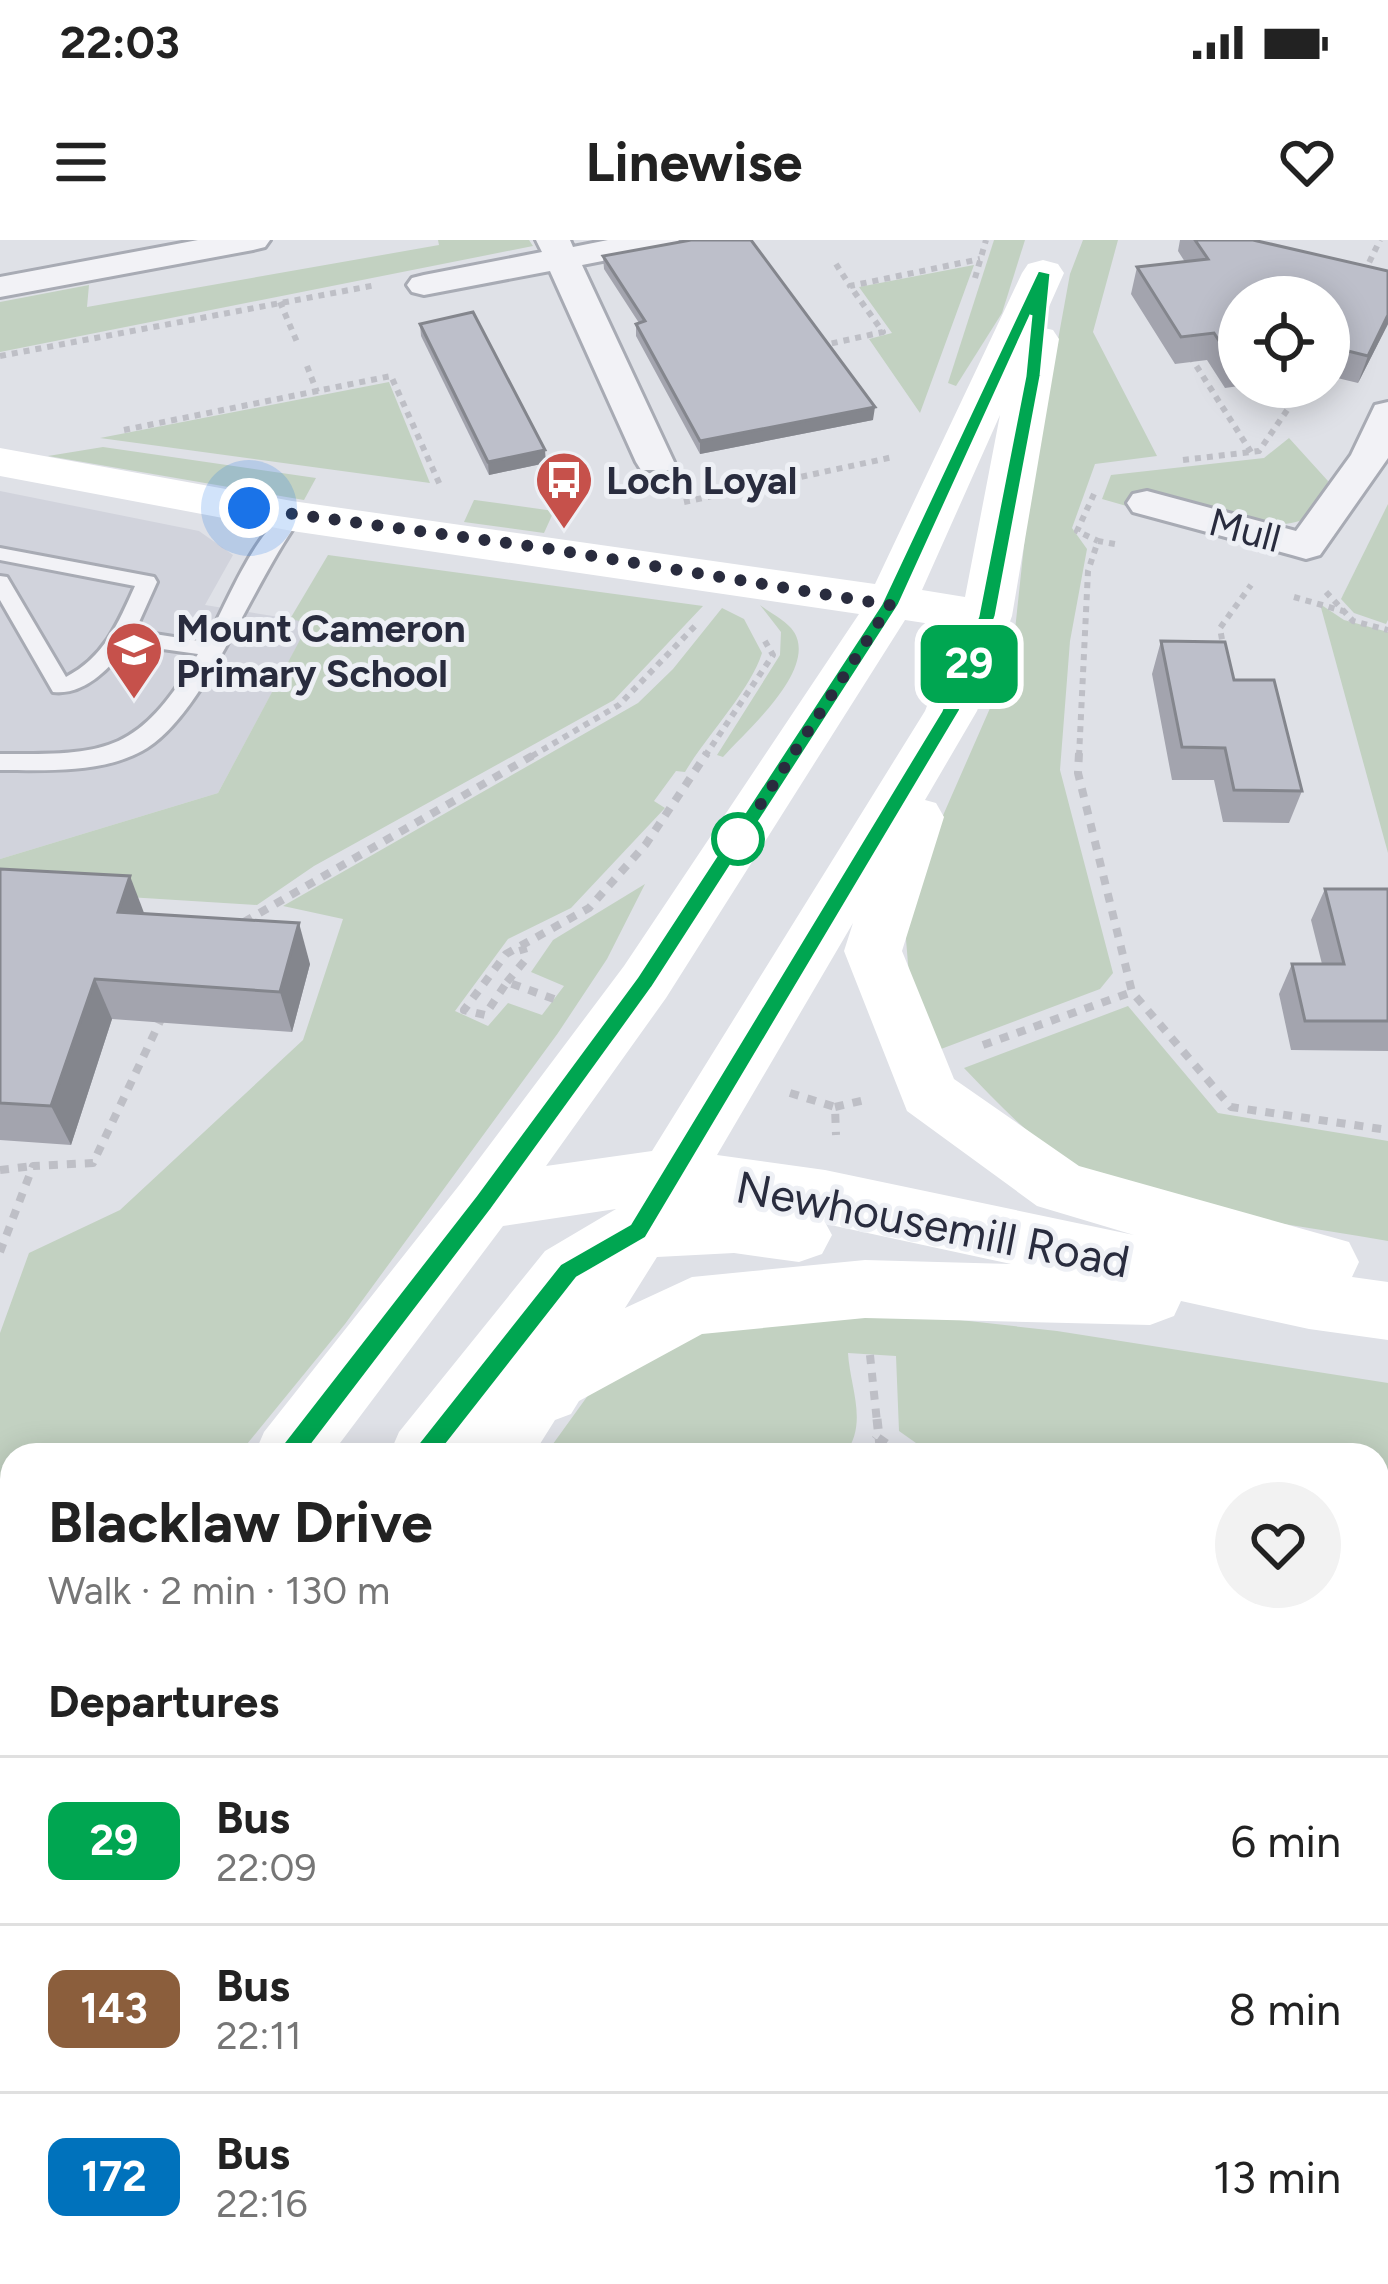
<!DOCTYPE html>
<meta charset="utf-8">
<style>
body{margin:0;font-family:Figtree,sans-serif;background:#f2f2f2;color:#222;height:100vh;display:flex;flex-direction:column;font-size:45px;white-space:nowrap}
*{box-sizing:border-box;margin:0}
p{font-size:39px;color:#767676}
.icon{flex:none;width:66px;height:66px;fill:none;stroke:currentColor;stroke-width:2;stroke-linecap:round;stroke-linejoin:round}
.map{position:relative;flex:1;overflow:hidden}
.side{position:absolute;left:0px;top:1203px;width:1389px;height:843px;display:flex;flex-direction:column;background:#fff;border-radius:36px 36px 0 0;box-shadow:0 6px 30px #0003}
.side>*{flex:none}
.badge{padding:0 24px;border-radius:18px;font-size:42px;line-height:78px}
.tools{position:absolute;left:1218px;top:36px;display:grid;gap:24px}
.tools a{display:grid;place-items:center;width:132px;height:132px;border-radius:50%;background:#fff;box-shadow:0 6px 30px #0003;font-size:60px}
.you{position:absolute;width:60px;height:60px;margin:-30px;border:9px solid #fff;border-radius:50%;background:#1a73e8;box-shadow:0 0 0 18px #1a73e833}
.map>.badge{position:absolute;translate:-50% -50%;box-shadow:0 0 0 6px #fff}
h2{padding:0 48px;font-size:45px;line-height:108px}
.round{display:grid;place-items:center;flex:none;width:126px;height:126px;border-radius:63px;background:#f2f2f2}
.head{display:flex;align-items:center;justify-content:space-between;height:204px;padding:0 48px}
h1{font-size:57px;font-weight:700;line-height:90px}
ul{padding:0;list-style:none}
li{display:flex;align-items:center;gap:36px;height:168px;padding:0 48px;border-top:3px solid #e0e0e0}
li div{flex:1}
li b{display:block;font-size:45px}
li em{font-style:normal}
li .badge{min-width:132px;font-weight:700;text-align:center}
.status{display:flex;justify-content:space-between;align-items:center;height:84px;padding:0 60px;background:#fff;direction:ltr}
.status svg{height:33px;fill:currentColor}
header{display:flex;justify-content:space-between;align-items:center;height:156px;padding:0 48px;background:#fff;font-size:54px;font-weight:700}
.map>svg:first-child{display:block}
.built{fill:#d1d3dc}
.green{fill:#c2d1c1}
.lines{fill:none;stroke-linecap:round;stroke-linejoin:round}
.lane-casing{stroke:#a8abb4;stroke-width:6}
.street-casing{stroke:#a8abb4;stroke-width:6}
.path-far2{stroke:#bebfc6;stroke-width:6;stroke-dasharray:6 6;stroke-linecap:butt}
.path-far1{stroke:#bebfc6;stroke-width:8;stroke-dasharray:9 9;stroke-linecap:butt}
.path{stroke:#bebfc6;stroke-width:9;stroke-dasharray:10 10;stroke-linecap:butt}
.lane{fill:#f2f2f6;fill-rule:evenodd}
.street{fill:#f2f2f6;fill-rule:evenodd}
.secondary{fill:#fff;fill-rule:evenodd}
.wall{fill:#a3a4ae}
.shaded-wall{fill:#84868d}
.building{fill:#bdbfca;stroke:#84868d;stroke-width:3}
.line{fill:#00a651;stroke:#fff;stroke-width:3}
.walk{stroke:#292c3e;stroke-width:12;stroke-dasharray:0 21.6}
.stop-dot{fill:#fff;stroke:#00a651;stroke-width:6}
.labels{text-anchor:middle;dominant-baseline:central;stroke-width:10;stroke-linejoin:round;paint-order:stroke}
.far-poi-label{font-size:39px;font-weight:bold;fill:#292c3e;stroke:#eef0f5;text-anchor:start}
.far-street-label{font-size:39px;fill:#292c3e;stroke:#eef0f5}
.street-label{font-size:45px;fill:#292c3e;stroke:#eef0f5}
</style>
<div class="status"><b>22:03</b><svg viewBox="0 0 49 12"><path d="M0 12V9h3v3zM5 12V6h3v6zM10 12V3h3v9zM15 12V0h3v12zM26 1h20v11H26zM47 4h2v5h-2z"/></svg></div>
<header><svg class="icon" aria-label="menu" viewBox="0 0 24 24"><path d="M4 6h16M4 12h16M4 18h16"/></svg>Linewise<svg class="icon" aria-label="heart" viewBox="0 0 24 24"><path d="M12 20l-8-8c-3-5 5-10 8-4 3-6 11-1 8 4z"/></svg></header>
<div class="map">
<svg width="1388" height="2044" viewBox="0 0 1388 2044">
<rect width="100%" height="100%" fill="#dfe1e7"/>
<!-- built -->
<polygon class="built" points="0,251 199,291 233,315 205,365 310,382 218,553 0,619"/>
<!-- green -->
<g class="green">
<polygon points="438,0 529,0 533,6 0,112 0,62 89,45 87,67 439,5"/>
<polygon points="994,0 1025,0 1002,73 956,146 948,143"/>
<polygon points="1083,0 1118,0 1093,92 1157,216 1095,224 1072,288 1087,309 1070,401 1060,530 1113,733 1100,749 941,809 910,748 905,687 934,596 1012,418 1029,259 1070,34"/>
<polygon points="974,25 920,173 869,99 892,93 859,47"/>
<polygon points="389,142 430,243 100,198"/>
<path d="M1289 198 1328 241C1324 253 1322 266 1311 275 1276 302 1183 262 1143 251L1130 267 1102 259 1111 235 1264 218Z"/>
<polygon points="103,207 316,238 304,260 48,216"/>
<polygon points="474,260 475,260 554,271 544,293 464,282"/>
<polygon points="1388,264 1388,380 1386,384 1354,373 1341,359"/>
<polygon points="328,315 703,366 614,460 314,626 257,665 0,649 0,619 218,553 309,383 290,379"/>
<polygon points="1320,364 1344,380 1388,392 1388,613"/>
<path d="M760 365C769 372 783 379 791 388 823 425 747 490 723 517L717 515 780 415 781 392Z"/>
<path d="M722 368 744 379 762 413C750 451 707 495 685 532L676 531 654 561 665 568 571 668 508 699 455 771 488 786 508 763 542 775 564 746 531 732 553 700 645 644 607 719 558 793 345 1084 238 1215H12V1480L0 1490V1093L29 1013 120 970 303 800 343 679 283 666 638 463 673 429Z"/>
<path d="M1128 766 1218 873 1388 901V1001C1286 983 1178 974 1084 929 1036 906 1000 865 964 828Z"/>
<path d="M844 1067 1057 1091 1388 1143V1539L1377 1531V1215H933L899 1191 896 1116 848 1113C850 1148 869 1184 844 1215H545L602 1136 661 1099Z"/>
<polygon points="12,1909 12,2034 18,2034 0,2044 0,1922"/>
<polygon points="53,2034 235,2034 230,2044 38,2044"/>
</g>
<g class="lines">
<!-- lane casing -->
<g class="lane-casing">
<path id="lane" d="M292 270 302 276C256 336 206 471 147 508 105 534 47 530 0 530V514C110 515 139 512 198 414L127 404C112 427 84 456 53 452L0 360V336L7 337 66 437C104 417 118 384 135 346L0 320V308L154 337 157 342 135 391 206 402C225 367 257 285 292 270Z"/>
</g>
<!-- street casing -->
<g class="street-casing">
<g id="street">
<polygon points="198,0 270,0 265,7 253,10 0,57 0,37"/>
<polygon points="536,0 570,0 573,7 608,0 679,0 674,7 582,25 674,222 669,230 641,230 636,222 550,31 424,55 412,52 407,45 412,38 424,35 542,12"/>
<polygon points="1388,162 1388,218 1320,315 1306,319 1292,315 1133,272 1127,263 1133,254 1147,251 1296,291 1351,215 1375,165"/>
<polygon points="1377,1644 1388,1645 1388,1711 1377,1710"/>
<polygon points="963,2034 1037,2034 1036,2044 962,2044"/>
</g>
</g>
<!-- path-far2 -->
<g class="path-far2">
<polyline points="836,24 850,46"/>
<polyline points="1364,33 1380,0"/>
<polyline points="975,38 986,0"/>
<polyline points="280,62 297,102"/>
<polyline points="820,106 883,92 850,46 980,19"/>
<polyline points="0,116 376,45"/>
<polyline points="1190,116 1251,212"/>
<polyline points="307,126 317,152"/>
<polyline points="124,190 391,136 440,245"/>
<polyline points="1183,220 1259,211 1303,147"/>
<polyline points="1094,254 1077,291 1098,301"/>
<polyline points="684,262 893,217"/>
<polyline points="1326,352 1353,381 1388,390"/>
<polyline points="1294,357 1343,371"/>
<polyline points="1224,411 1220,388 1251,345"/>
<polyline points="532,516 619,465 695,386"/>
<polyline points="705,516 773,415 762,396"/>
<polyline points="1079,516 1088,331 1098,301 1120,305"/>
</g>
<!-- path-far1 -->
<g class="path-far1">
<polyline points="1079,513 1078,533 1132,752 1231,867 1388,890"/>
<polyline points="244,682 537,513"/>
<polyline points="507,742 526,719 522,706"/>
<polyline points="554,759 507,742 485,775 464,770 506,714 589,668 646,604 707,513"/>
<polyline points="983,805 1132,752"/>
<polyline points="790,853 835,867 836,895"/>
<polyline points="835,867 869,859"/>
<polyline points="0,930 33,926"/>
<polyline points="0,1012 33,926 93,923 163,775"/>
<polyline points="870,1115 877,1182"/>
</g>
<!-- path -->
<g class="path">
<polyline points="877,1179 881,1215"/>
<polyline points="878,1198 902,1215"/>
<polyline points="863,1215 876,1199"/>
<polyline points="1377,1546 1388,1554"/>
<polyline points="1377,1784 1388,1785"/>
<polyline points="23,2044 38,2034"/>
<polyline points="242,2044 246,2034"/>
</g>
<!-- lane -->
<use href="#lane" class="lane"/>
<!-- street -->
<use href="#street" class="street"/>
<!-- secondary -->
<g class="secondary">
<path d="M1043 20 1058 24 1064 33 1040 87 1053 90 1059 99 1012 376 977 471 925 560 936 563 944 577 902 711 954 839 1079 926 1349 1002 1359 1022 1352 1037 1388 1042V1100L1309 1089 1181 1061 1174 1076 1150 1085 865 1078 702 1094 579 1161 571 1174 555 1180 533 1215H389L399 1192 545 1011 616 969 503 986 331 1215H254L264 1192 461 943 624 726 859 374 292 291 0 236V208L292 261 875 344 1022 33 1028 24ZM1000 175 965 357 922 350ZM905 380 957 388 925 471 652 911 546 926 666 758ZM853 683 844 711 907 871 1037 966 1134 995 825 930 717 915ZM826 984 1011 1024 865 1020 692 1037 625 1068 657 1017 734 1013 799 1022 822 1014 832 995Z"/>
<polygon points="12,1481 12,1562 0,1567 0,1486"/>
<polygon points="12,1640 12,1725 0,1730 0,1645"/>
<polygon points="12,1823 12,1918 0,1923 0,1828"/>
</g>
</g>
<!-- wall -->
<g class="wall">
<polygon points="1180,0 1253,0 1388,31 1388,84 1358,143 1329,136 1329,57 1239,57 1239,146 1225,148 1207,120 1175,124 1131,54 1137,27 1185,22 1178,11"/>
<polygon points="603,16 873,180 700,214 636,96 636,84 639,83 604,29"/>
<polygon points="420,84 546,223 489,235 421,96"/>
<polygon points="1161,401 1234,440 1302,551 1289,583 1223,582 1214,540 1172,540 1152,434"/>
<polygon points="0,629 310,724 292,792 112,779 71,905 0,900"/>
<polygon points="1325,649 1388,649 1388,811 1291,810 1279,754 1292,724 1322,724 1311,680"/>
<polygon points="1269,2034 1377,2034 1388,2044 1270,2044"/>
</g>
<!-- shaded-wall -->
<g class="shaded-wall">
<polygon points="1388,75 1388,84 1358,143 1368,116"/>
<polygon points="875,167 873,180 700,214 700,201"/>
<polygon points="545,210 546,223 489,235 488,222"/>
<polygon points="130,636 146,678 118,672"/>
<polygon points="299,683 310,724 292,792 280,752"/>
<polygon points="95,739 112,779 71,905 51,866"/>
</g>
<!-- building -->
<g class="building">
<polygon points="691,0 751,0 875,167 700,201 636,84 645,81 603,16"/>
<polygon points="1195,0 1253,0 1388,31 1388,75 1368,116 1336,108 1329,109 1329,57 1239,57 1239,120 1232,121 1214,93 1181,97 1137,27 1208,19"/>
<polygon points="473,72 545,210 488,222 420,84"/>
<polygon points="1161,401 1225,402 1234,440 1274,440 1302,551 1234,550 1225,508 1182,507"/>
<polygon points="0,629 130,636 118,672 299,683 280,752 95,739 51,866 0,863"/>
<polygon points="1325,649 1388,649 1388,781 1305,781 1292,724 1344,724"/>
<polygon points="1377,1822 1388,1824 1388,2044 1284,2044 1283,2034 1377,2034"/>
<polygon points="359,2034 493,2034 491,2044 357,2044"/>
</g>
<!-- line -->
<polygon class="line" points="1038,30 1051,33 1041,136 996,376 960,471 646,998 577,1038 432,1223 415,1223 411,1215 415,1207 560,1024 630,984 941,471 978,376 1025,136 1031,75 899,365 652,748 492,969 298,1223 280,1223 276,1215 280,1207 476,955 637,737 881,364"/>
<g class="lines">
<!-- walk -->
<polyline class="walk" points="249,268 544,308 890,365 738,599"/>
</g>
<!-- icons -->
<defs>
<g id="bus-pin" transform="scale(3)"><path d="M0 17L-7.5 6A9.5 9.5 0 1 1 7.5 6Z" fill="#c6514b" stroke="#eef0f5"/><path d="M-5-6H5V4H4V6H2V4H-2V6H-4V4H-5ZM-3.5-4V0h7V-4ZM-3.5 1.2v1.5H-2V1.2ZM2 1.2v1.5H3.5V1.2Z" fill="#fff"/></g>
<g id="school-pin" transform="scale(3)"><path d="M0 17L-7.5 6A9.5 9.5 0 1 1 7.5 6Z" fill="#c6514b" stroke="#eef0f5"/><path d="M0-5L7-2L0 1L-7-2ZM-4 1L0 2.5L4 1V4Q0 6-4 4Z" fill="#fff"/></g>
</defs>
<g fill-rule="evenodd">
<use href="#bus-pin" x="564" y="240"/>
<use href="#school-pin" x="134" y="410"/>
</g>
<!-- markers -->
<circle class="stop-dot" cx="738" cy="599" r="24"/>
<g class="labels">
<!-- far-poi labels -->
<g class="far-poi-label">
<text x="606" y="240">Loch Loyal</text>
<text x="176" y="388">Mount Cameron<tspan x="176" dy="45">Primary School</tspan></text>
</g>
<!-- far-street labels -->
<g class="far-street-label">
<text transform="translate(1245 290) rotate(15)">Mull</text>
</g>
<!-- street labels -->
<g class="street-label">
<text transform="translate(933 984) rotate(11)">Newhousemill Road</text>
</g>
</g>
</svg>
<div class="tools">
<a><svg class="icon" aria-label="locate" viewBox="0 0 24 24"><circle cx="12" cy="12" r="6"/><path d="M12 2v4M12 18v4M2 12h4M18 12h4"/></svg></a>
</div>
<div class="you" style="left:249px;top:268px"></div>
<b class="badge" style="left:969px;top:424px;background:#00a651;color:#fff">29</b>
<section class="side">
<div class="head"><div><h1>Blacklaw Drive</h1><p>Walk · 2 min · 130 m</p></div><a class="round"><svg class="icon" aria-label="heart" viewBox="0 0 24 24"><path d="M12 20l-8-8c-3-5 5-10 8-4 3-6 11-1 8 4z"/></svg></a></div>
<h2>Departures</h2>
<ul>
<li><span class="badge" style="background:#00a651;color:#fff">29</span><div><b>Bus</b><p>22:09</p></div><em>6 min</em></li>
<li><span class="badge" style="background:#8b5e3c;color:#fff">143</span><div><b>Bus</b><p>22:11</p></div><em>8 min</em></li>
<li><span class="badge" style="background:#0072bc;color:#fff">172</span><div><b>Bus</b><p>22:16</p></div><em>13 min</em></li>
</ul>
</section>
</div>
